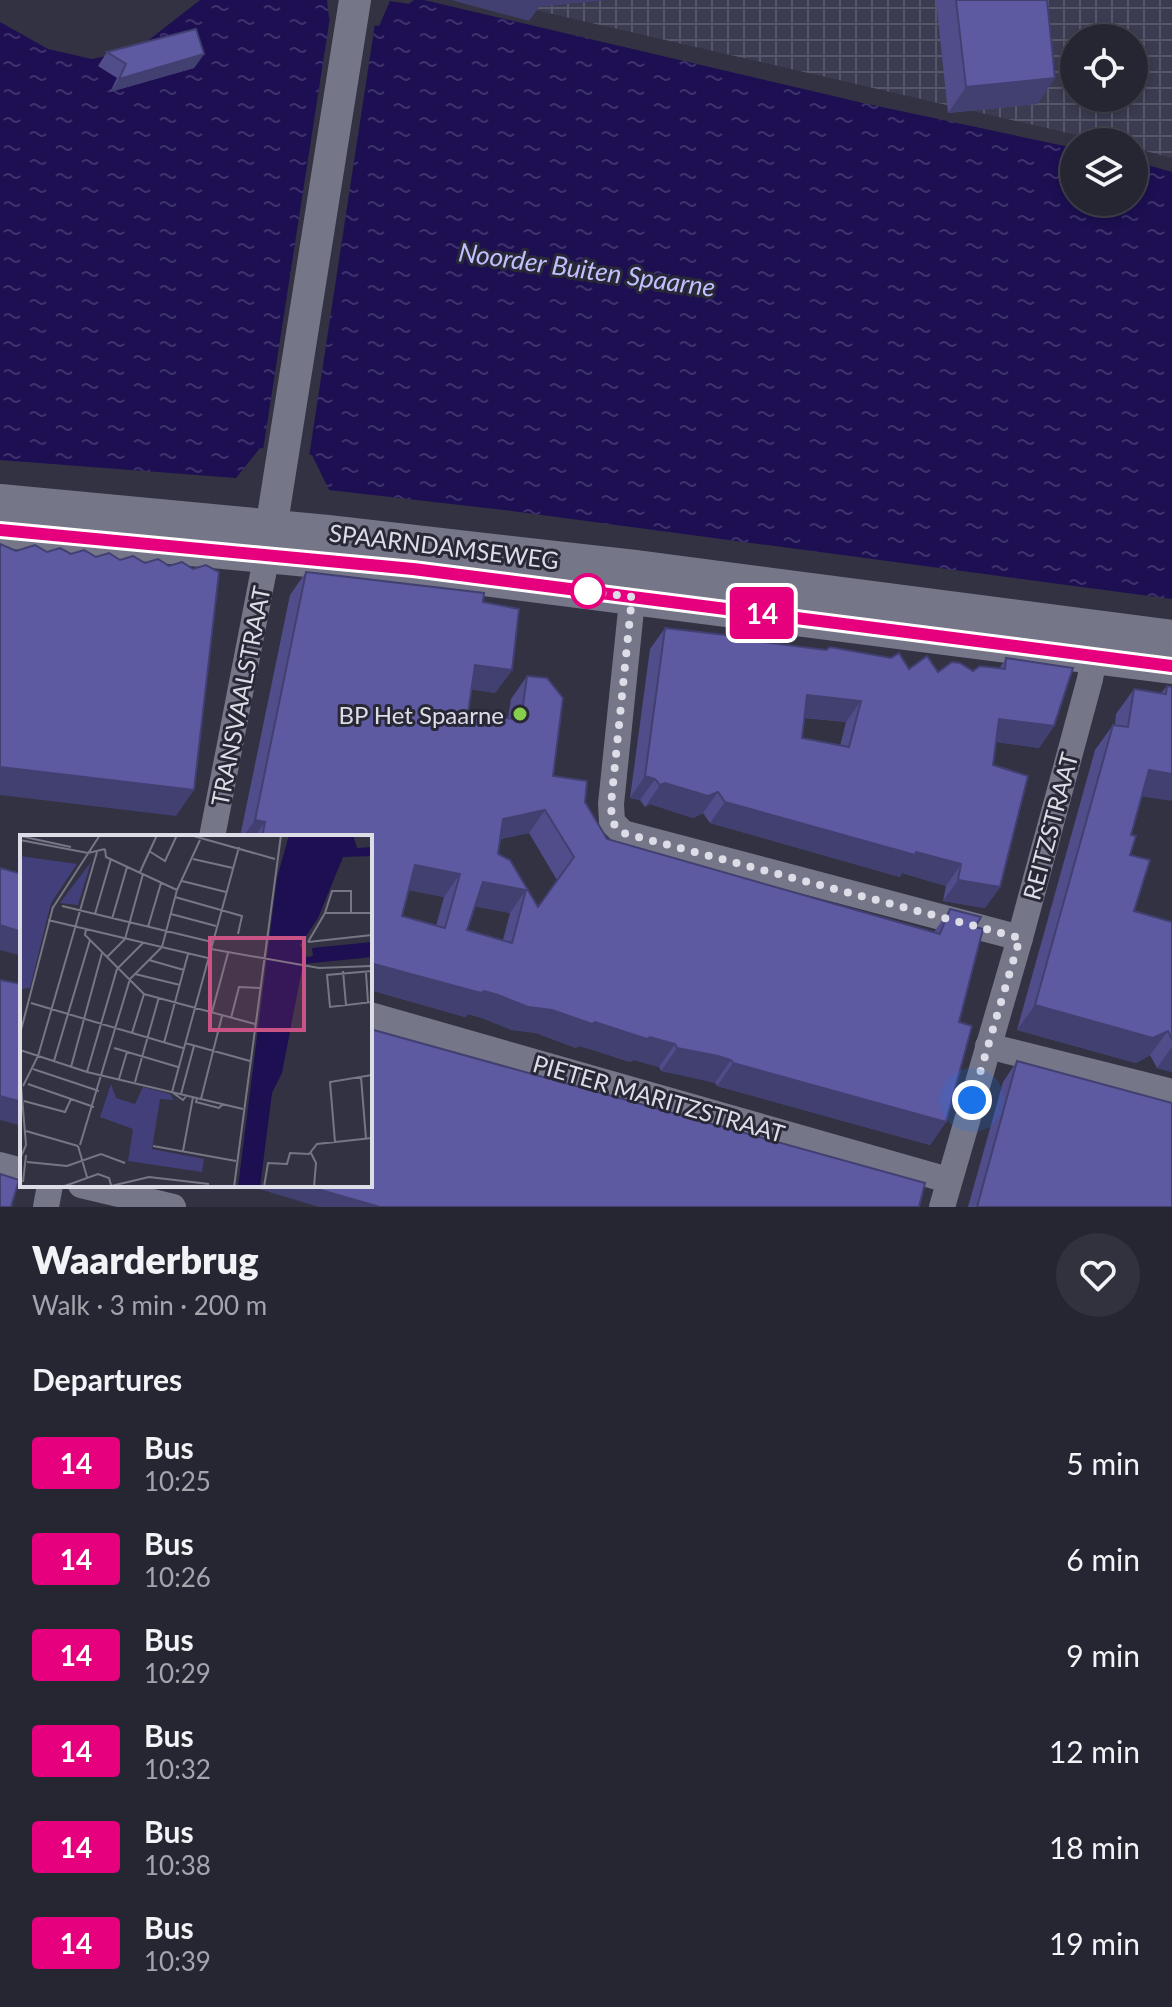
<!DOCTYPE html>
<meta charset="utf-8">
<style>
body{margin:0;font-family:Lato,sans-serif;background:#32323e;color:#f1f3f6;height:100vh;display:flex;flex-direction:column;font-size:30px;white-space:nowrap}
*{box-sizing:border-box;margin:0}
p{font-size:26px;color:#a4a5ac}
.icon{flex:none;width:44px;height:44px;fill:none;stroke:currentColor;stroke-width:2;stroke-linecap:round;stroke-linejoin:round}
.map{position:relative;height:1207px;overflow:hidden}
.drawer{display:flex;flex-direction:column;background:#262632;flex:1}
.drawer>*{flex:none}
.badge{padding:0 16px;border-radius:6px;font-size:28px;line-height:52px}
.controls{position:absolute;left:1060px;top:24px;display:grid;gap:16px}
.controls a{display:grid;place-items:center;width:88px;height:88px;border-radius:50%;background:#262632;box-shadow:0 4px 12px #0003,0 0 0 2px #42434d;font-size:40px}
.you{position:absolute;width:40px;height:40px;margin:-20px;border:6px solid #fff;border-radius:50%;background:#1a73e8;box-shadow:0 0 0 12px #1a73e833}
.map>.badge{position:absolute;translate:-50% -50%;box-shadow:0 0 0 4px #fff}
h2{padding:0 32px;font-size:30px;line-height:72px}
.round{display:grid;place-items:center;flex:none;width:84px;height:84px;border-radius:42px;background:#32323e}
.overview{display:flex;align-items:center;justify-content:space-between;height:136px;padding:0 32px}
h1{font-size:38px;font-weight:800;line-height:60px}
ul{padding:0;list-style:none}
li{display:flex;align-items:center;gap:24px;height:96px;padding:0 32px}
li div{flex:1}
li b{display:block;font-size:30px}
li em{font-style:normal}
li .badge{min-width:88px;font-weight:700;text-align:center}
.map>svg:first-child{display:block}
.industrial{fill:url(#industrial-grid);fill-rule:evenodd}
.water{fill:url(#water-ripples)}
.pier{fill:#323242}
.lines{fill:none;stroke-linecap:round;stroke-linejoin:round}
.minor{stroke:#767689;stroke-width:26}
.tertiary{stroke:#767689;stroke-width:32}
.secondary{stroke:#767689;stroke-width:36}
.wall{fill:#514d8b;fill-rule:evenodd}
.shaded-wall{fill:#423f71}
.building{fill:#5e5aa2;stroke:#423f71;stroke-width:2;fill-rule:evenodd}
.line-casing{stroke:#fff;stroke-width:18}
.line{stroke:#e6007e;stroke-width:12}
.walk{stroke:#dddde8;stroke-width:8;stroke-dasharray:0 14.4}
.stop-dot{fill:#fff;stroke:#e6007e;stroke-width:4}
.poi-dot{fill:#85cf4c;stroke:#282837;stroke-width:3}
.labels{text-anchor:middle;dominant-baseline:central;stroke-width:6;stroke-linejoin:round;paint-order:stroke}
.street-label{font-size:24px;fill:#dddde8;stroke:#282837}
.poi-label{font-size:24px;fill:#dddde8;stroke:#282837;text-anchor:end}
.water-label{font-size:26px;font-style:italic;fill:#bfc0fd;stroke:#282837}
.inset-road{fill:none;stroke:#767684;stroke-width:2}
.view{fill:#ca5385;fill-opacity:0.15;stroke:#ca5385;stroke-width:4}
.inset-edge{fill:none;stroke:#dddde8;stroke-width:4}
</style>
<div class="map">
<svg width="1172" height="1207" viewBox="0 0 1172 1207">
<defs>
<pattern id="industrial-grid" width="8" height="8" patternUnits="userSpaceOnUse" patternTransform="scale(2)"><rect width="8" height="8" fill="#3b3b51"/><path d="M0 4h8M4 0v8" fill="none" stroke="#57576a"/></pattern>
<pattern id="water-ripples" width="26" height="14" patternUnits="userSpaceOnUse" patternTransform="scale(2)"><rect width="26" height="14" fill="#1d0f52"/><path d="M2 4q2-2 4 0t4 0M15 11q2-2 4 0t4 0" fill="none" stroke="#3d326b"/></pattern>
</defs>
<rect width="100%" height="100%" fill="#323242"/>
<!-- industrial -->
<path class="industrial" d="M492 0H1172V158L1134 148V142H1107ZM1074 38H1134V98H1074Z"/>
<!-- water -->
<polygon class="water" points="200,0 327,0 329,18 379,26 390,1 409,4 414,0 424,0 863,103 1074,148 1074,202 1134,202 1134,161 1172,172 1172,599 504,510 329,490 312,455 260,448 236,478 0,460 0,22 48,49 92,59 136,50"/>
<!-- pier -->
<polygon class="pier" points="330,17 375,24 309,457 263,450"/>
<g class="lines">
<!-- minor -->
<g class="minor">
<polyline points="634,581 611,804 612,822 623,833 1020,938"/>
<polyline points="212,837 267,554"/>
<polyline points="370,1015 948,1180"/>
<polyline points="988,1046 1172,1092"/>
<polyline points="0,1165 22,1171"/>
<polyline points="81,1185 173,1207"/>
<polyline points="46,1207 50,1185"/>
<polyline points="942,1207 1020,938 1090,679 1097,640"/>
</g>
<!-- tertiary -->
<polyline class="tertiary" points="267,554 355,0"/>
<!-- secondary -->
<g class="secondary">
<polyline points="0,502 328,533 635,568 1172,638"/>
<polyline points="0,530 413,569 1172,666"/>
</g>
</g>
<!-- wall -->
<g class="wall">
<polygon points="936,0 1047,0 1055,78 1037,104 948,113"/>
<polygon points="107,52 204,54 194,68 110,92 117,78 98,66"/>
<path d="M306 572 483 602 512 670 495 693 472 689 468 713 508 718 511 699 527 676 553 776 585 802 607 839 934 932 950 909 975 927 959 1022 946 1122 930 1145 717 1086 715 1083 702 1079 661 1071 659 1067 634 1060 630 1062 590 1049 579 1046 576 1048 536 1033 512 1030 482 1018 468 1014 465 1017 370 990V837H240L290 595ZM529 833 557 880 538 907 498 854 500 839ZM409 890 444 897 436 926 402 916ZM475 906 510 913 503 940 467 930Z"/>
<path d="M665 628 763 642 909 669 938 672 973 671 999 669 1006 658 1054 726 1039 748 996 742 993 765 1000 887 985 908 943 901 946 886 902 873 900 877 710 823 703 813 693 818 650 804 645 807 640 800 630 798 650 649ZM804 718 846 722 840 746 802 738Z"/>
<polygon points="1167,686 1172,687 1131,835 1130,855 1134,911 1172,922 1172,1072 1157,1068 1150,1055 1136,1063 1017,1030 1095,750 1113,725 1115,725 1116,714 1134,689 1161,693"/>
<polygon points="1017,1061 1172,1207 968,1207 1003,1082"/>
</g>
<!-- shaded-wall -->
<g class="shaded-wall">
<polygon points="451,0 608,0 539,7 529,21"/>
<polygon points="204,54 194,68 110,92 119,79"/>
<polygon points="1055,78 1037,104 948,113 966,87"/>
<polygon points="475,665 512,670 495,693 459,688"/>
<polygon points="807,695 861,701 846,722 792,716"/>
<polygon points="999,719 1054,726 1039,748 984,740"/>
<polygon points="0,767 194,790 176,816 0,795"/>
<polygon points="1149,770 1172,774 1172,801 1132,795"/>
<polygon points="645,776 655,779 640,800 630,798"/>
<polygon points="665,783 718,792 703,813 693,818 650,804 645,807 660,785"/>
<polygon points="725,802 916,852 961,864 946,886 902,873 900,877 710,823"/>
<polygon points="545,810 529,833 487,842 503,819"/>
<polygon points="255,820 265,822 254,837 243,837"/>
<polygon points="415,865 460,874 444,897 399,888"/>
<polygon points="958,880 1000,887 985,908 943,901"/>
<polygon points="483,882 526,890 510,913 466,905"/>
<polygon points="0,925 22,932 22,956 0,950"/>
<polygon points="370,963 484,991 675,1044 659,1067 634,1060 630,1062 590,1049 579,1046 576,1048 536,1033 512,1030 482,1018 468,1014 465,1017 370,990"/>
<polygon points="1035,1005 1168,1031 1150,1055 1136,1063 1017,1030"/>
<polygon points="1172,1047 1172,1072 1157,1068"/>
<polygon points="677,1048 718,1056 731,1060 715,1083 661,1071"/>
<polygon points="733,1063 946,1122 930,1145 717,1086"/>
<polygon points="0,1096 22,1102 22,1126 0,1120"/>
<polygon points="246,1185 303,1185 380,1207 319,1207"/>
</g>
<!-- building -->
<g class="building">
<polygon points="956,0 1047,0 1055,78 966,87"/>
<polygon points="196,29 204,54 119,79 126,64 107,52"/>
<polygon points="0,544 16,551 35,545 47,552 60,548 71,554 84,550 96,557 109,553 120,560 133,556 145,563 158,559 169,566 182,562 193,569 206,565 219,572 194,790 0,767"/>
<path d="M306 572 484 593 483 602 519 609 512 670 475 665 468 713 521 720 527 676 547 678 563 698 553 776 587 781 585 802 607 839 940 934 950 909 981 917 975 927 983 929 959 1022 972 1026 946 1122 733 1063 731 1060 718 1056 677 1048 675 1044 650 1037 647 1039 607 1026 595 1022 592 1024 552 1010 528 1007 498 995 484 991 481 993 370 963V837H262L265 822 255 820ZM545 810 574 857 538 907 510 860 498 854 503 819ZM415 865 460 874 445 928 402 916ZM483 882 526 890 512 943 467 930Z"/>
<path d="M665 628 760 639 763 642 826 650 830 647 891 658 899 653 909 669 927 656 938 672 952 662 960 663 973 671 980 666 1005 669 1006 658 1073 668 1054 726 999 719 993 765 1028 776 1000 887 958 880 961 864 916 852 915 855 725 802 718 792 708 796 665 783 660 785 655 779 645 776ZM807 695 861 701 849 747 802 738Z"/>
<polygon points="1167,686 1172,687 1172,774 1149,770 1131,835 1136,836 1130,855 1150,860 1134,911 1172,922 1172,1039 1168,1031 1153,1038 1035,1005 1113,725 1128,727 1134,689 1166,694"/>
<polygon points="0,868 22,874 22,932 0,925"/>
<polygon points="0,980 22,984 22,1102 0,1096"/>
<polygon points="370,1029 925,1183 919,1207 380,1207 303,1185 370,1185"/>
<polygon points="1017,1061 1172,1103 1172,1207 977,1207"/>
<polygon points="0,1174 19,1180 11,1207 0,1207"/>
</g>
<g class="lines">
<!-- line casing -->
<g class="line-casing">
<polyline id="line" points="0,530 413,569 1172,666"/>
</g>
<!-- line -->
<use href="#line" class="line"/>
<!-- walk -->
<polyline class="walk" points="588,591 581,590 632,597 611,804 612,822 623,833 1020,938 972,1100"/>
</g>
<!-- markers -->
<circle class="stop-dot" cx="588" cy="591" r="16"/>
<circle class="poi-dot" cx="520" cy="714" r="8"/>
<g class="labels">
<!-- street labels -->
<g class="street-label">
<text transform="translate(444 546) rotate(7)">SPAARNDAMSEWEG</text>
<text transform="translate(240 696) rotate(-79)">TRANSVAALSTRAAT</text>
<text transform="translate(1050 826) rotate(-75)">REITZSTRAAT</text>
<text transform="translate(659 1098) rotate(16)">PIETER MARITZSTRAAT</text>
</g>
<!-- poi labels -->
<g class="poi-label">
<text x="504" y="714">BP Het Spaarne</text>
</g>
<!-- water labels -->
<g class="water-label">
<text transform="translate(587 269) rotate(8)">Noorder Buiten Spaarne</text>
</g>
</g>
<!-- overview -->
<g transform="translate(20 835)">
<rect width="352" height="352" fill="#323242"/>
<path d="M71 27 58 70 40 68Z" fill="#433f7b"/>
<path d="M0 21 57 29 31 68 10 153 2 154Z" fill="#433f7b"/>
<path d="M91 249 96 263 115 269 123 252 150 259 154 265 140 264 132 314 184 324 182 337 108 326 113 294 80 282Z" fill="#433f7b"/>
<path d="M269 0H333L337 13 352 12V21L323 22 298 83 280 110 287 122 293 121 292 113 352 107V122L283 129 262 238 252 258 240 352H218L257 43Z" fill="#1d0f52"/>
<path class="inset-road" d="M170 0 255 24M0 1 51 12M0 5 68 18 85 14M85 14 86 22 157 55M129 16 145 26 157 0M173 24 213 33M120 37 137 0M162 46 206 57M155 62 222 81 218 99M42 71 192 107M32 74 80 0M331 78V56H312L305 78H352M75 79 91 24M151 79 196 91M92 84 107 32M28 85 188 123M128 92 141 48M66 94 65 100 124 159 235 189M288 107 352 100M288 107 305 78M191 114 299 133 352 131M87 122 105 104 123 39M129 125 164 135M323 136 326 170M352 136 307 140 310 172 352 167M346 138 348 167M115 139 160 150M11 168 163 213M192 177 208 118M211 183 219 152 240 153M112 198 124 159M0 199 33 72M144 208 168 119M165 208 230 226M94 213 158 232M0 215 67 237 223 274M34 226 70 105M51 232 82 118M13 234 79 256M67 237 97 134 123 108M0 238 6 310 0 324M341 242 346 304M99 244 107 217M115 247 139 162M8 249 74 272M3 251 18 221 77 17M161 259 174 211M167 260 163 265 152 257 219 12M177 263 176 267 199 273 203 269M181 264 202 181M4 266 45 277 51 264M6 296 58 311M315 307 310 247 352 240M60 310 110 144 142 112 157 55 180 5M58 311 67 342M133 311 216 326M163 316 173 262M291 318 296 328 294 352M7 327 47 331 81 319 105 328M3 347 6 320M91 351 129 342 189 349M42 352 78 339 89 343 91 350M214 352 261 0M244 352 248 328 267 329 270 318 289 319 297 309 352 303"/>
<path class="view" d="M190 103H284V195H190Z"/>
<rect width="352" height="352" class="inset-edge"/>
</g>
</svg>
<div class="controls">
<a><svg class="icon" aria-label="locate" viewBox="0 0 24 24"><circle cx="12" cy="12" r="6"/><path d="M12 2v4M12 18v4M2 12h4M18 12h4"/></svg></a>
<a><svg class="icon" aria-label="layers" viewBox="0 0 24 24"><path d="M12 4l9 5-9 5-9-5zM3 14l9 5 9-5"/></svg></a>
</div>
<div class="you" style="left:972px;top:1100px"></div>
<b class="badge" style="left:762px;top:613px;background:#e6007e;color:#fff">14</b>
</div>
<section class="drawer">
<div class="overview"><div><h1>Waarderbrug</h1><p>Walk · 3 min · 200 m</p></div><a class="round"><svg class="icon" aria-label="heart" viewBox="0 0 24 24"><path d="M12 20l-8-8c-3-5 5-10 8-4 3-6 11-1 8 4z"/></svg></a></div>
<h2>Departures</h2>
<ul>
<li><span class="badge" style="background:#e6007e;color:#fff">14</span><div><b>Bus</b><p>10:25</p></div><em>5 min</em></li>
<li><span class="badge" style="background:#e6007e;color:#fff">14</span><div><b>Bus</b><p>10:26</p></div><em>6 min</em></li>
<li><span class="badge" style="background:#e6007e;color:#fff">14</span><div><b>Bus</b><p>10:29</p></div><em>9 min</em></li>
<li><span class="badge" style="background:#e6007e;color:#fff">14</span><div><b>Bus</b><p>10:32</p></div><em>12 min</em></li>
<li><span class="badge" style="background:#e6007e;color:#fff">14</span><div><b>Bus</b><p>10:38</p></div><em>18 min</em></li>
<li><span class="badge" style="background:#e6007e;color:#fff">14</span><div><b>Bus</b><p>10:39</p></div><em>19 min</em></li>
</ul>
</section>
